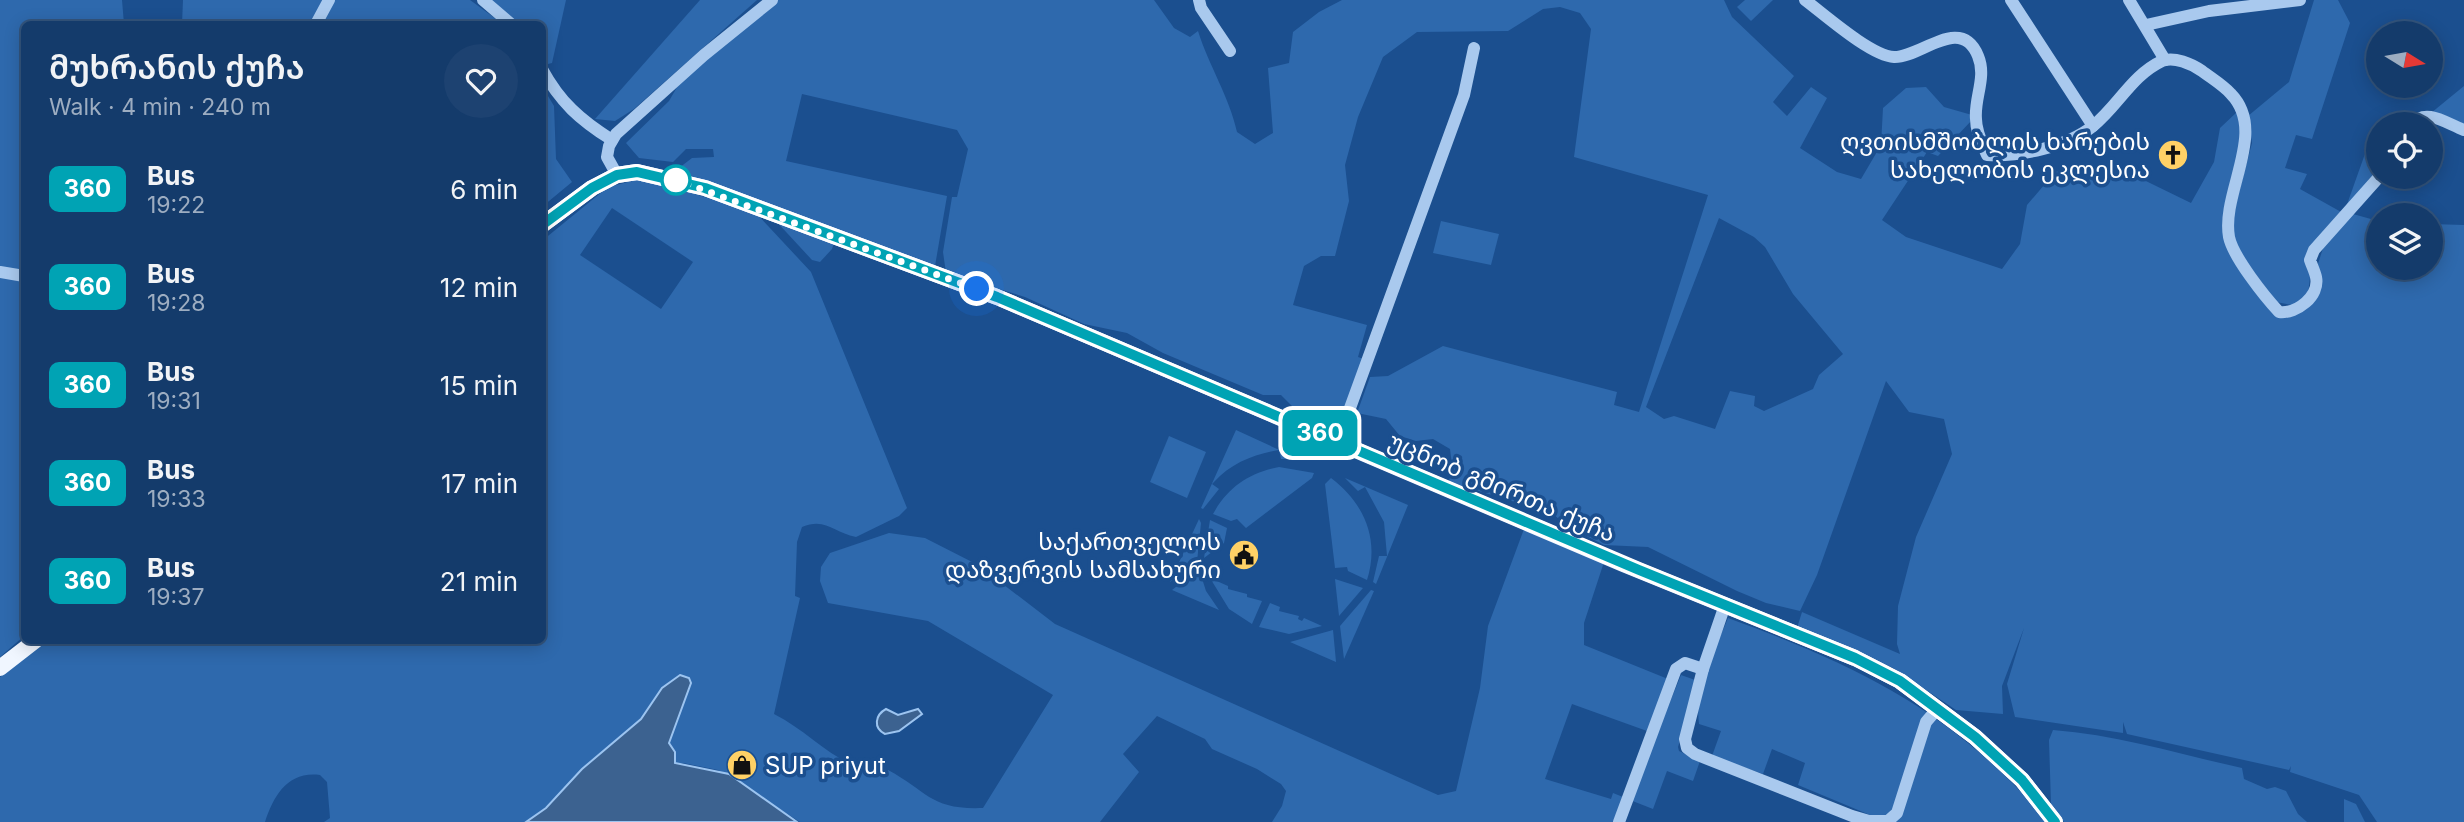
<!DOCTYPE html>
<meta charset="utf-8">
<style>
body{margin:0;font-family:Inter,"Noto Sans Georgian",sans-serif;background:#1d4271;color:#f1f3f6;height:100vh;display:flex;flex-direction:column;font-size:26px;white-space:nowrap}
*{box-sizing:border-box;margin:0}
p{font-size:23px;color:#9dadc1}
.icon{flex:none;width:38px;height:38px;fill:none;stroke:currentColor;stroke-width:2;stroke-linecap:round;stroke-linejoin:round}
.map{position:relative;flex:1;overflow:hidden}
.panel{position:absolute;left:21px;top:21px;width:525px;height:623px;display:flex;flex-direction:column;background:#143b6b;border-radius:10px;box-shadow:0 4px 18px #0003,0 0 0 2px #33557e}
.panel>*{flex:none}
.badge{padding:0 14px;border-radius:10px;font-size:24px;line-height:46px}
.needle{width:46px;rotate:101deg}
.fabs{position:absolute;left:2366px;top:21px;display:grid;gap:14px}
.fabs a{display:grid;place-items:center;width:77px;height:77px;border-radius:50%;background:#143b6b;box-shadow:0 4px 18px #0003,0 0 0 2px #33557e;font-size:35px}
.you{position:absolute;width:35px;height:35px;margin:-18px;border:5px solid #fff;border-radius:50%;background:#1a73e8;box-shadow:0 0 0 10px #1a73e833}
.map>.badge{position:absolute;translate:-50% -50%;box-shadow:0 0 0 4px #fff}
.round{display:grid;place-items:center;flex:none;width:74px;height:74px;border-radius:37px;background:#1d4271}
.summary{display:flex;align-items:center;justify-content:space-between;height:119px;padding:0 28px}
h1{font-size:33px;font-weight:600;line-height:52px}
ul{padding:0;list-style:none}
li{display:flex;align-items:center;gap:21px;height:98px;padding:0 28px}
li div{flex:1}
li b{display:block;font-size:26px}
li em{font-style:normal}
li .badge{min-width:77px;font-weight:700;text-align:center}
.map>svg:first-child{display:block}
.green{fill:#2e69ad;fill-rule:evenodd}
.water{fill:#3c6290;stroke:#9cc4f0;stroke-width:2}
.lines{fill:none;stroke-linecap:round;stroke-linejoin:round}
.minor{stroke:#a9c9ee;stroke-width:12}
.major{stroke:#f0f6ff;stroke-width:16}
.line-casing{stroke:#fff;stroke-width:16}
.line{stroke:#00a3b4;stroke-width:10}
.walk{stroke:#fff;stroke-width:7;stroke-dasharray:0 12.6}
.stop-dot{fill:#fff;stroke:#00a3b4;stroke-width:3.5}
.labels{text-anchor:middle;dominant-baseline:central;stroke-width:7;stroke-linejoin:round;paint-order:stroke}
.poi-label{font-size:24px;fill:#fff;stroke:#1b4f8f;text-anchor:end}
.street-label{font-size:24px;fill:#fff;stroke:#1b4f8f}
</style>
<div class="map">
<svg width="2464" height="822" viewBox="0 0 2464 822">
<rect width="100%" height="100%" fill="#1b4f8f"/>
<!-- green -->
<g class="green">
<polygon points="0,0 122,0 124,24 24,24 24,636 0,657"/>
<polygon points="183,0 323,0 314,24 182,24"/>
<polygon points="334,0 470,0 503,24 322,24"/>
<polygon points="488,0 566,0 552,63 544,65 543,62 542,24 515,24"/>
<polygon points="700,0 757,0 634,109 615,121 595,119"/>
<path d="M778 0H1154L1174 28 1190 37 1198 31C1209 66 1229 96 1237 132L1255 144 1273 133 1268 68 1289 63 1293 32 1319 12 1342 0H1724L1732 17 1794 76 1773 102 1787 116 1811 87 1827 98 1800 148 1837 172 1861 179 1881 145 1883 108 1906 88 1926 87 1944 107 1972 115V120L1938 156 1927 152 1882 220 1906 237 2002 269 2020 244 2027 205 2056 171 2091 172 2113 165 2191 203 2214 162 2220 128 2238 111 2243 127 2227 229 2279 312 2304 308 2324 245 2353 214 2378 221V268H2431V224L2464 225V822H2377L2359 795 2290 772 2291 766 2289 770 2127 734 2123 722V733L2015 717 2007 684 2024 628 2002 686 2003 714 1956 710 1893 668 1797 628 1802 612 1900 654 1897 644 1898 606 1916 537 1952 454 1944 419 1909 412 1886 381 1817 575 1800 611 1766 603 1737 591 1648 547 1604 545 1567 526 1552 513 1449 482 1452 465 1450 449 1433 439 1416 441 1400 436 1386 419 1357 413 1370 377 1388 376 1443 346 1617 392 1614 405 1639 412 1708 195 1574 157 1591 29 1580 13 1560 7 1543 9 1508 31 1417 32 1383 57 1358 117 1345 165 1349 201 1335 256H1321L1304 266 1293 305 1367 325 1358 357 1364 359 1344 411 1293 407 1281 395H1263L1163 353 1127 333 1084 324 1025 297 946 273 943 252 952 197H957L968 149 957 130 802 94 786 161 947 196 935 266 675 171 692 158 714 157 713 149H686L673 162 639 158 626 143 669 101 680 82ZM1719 218 1754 237 1765 247 1793 294 1843 354 1819 375 1813 389 1764 411 1754 406 1755 396 1730 391 1715 429 1674 416 1664 419 1646 407Z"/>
<polygon points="1745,0 1773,0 1751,21 1737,7"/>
<polygon points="2314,0 2338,0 2350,23 2312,139 2296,135 2285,168 2307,174 2300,189 2343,213 2324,230 2311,268 2308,295 2297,306 2276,302 2238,250 2231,223 2252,143 2248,116 2289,82"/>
<polygon points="542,86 554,106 556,159 572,182 543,206"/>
<polygon points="2464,86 2464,124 2431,113"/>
<polygon points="2378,142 2378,172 2345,210 2366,151"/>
<path d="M644 178 756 213 811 272 907 508 899 516 856 537C834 533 826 517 802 527L797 542 795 596 800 598 774 714C814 734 838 770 885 773L888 770C929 792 930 810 983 808L1053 695 928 621 828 603 820 581 821 567 830 553 889 533 925 538 978 565 1055 624 1438 795 1456 791 1480 688 1488 626 1524 529 1604 562 1584 623V645L1668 679 1647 731 1572 704 1545 779 1611 799 1613 793 1623 797 1613 822H1272L1282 806 1286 791 1281 784 1257 769 1212 749 1205 739 1157 716 1123 754 1139 772 1100 822H800L718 770 683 763 677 765 669 746 671 735 632 726 546 808 526 822H324L330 818 327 782 320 775C288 771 274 795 265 822H0V677L45 641 542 640 543 240 608 187ZM612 208 693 262 661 309 580 255Z"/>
<polygon points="775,220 834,243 832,249 820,262 812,260"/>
<polygon points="1441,221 1499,234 1491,265 1433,253"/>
<path d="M1236 430 1299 459H1281L1279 450C1255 454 1231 463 1214 482L1212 484 1219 489 1203 509 1201 508Z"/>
<polygon points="1169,436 1206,452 1187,498 1150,482"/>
<path d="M1279 467 1314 473 1312 478 1246 528 1237 519 1231 521 1213 514C1228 487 1249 473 1279 467Z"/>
<path d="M1331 478C1364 503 1380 539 1367 580L1348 571 1347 567 1335 568 1325 484Z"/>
<polygon points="1345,478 1408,505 1376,584 1373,582 1379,556 1387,556 1384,522 1365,487 1358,491"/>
<polygon points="1199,519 1201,523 1197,562 1170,582"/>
<polygon points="1210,520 1227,528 1224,543 1204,558"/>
<polygon points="1199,569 1206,591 1219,610 1172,590"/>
<polygon points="1210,578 1228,586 1228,589 1247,594 1247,597 1262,601 1252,624 1229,609"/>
<polygon points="1335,579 1363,588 1339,616"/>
<polygon points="1371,590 1374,591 1344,659 1340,626"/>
<polygon points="1270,603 1280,607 1279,611 1299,616 1298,619 1302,621 1304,618 1322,626 1289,634 1259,627"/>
<path d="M1728 618C1859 666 1956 713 2048 822H1887L1886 815H1870L1798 785 1805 763 1772 749 1763 774 1712 756 1721 731 1699 724C1694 688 1715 650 1728 618Z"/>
<polygon points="1333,630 1336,662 1290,642"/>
<polygon points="1681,675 1698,681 1678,747 1679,751 1700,761 1693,781 1667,771 1653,809 1630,800"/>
<path d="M2053 730C2118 735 2179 754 2242 768L2244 779 2267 789 2275 787 2286 791 2298 814 2307 822H2064L2051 804 2049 740Z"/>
<polygon points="2344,799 2356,804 2365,822 2344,822"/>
</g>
<!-- water -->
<g class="water">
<polygon points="680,675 689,678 691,683 669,743 675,752 675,763 729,774 797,822 526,822 546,808 582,769 641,719 662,688"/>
<path d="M886 709 898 715 918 709 922 714 899 731 885 734C873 728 875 715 886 709Z"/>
</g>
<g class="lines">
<!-- minor -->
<g class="minor">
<polyline points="483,0 511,24"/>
<polyline points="1199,0 1201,8 1230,51"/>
<path d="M1805 0C1825 15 1871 56 1894 57 1920 58 1961 14 1978 56 1987 77 1974 98 1976 119 1976 132 1982 143 1987 155 2019 157 2067 147 2093 126 2118 106 2132 75 2162 61 2174 56 2192 64 2202 71 2211 78 2223 85 2231 94 2268 132 2221 192 2229 237 2233 257 2265 297 2279 312 2297 314 2320 296 2316 277 2315 272 2312 266 2310 260L2314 250 2379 177"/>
<polyline points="2011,0 2093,126"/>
<polyline points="2129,0 2165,60"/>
<polyline points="316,24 329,0"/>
<polyline points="2146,25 2209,11 2300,0"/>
<path d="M542 69C560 102 580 120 612 140"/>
<path d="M2412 124C2426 107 2447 124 2464 130"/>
<polyline points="617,175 607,157 609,146 616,134 704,55 772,0"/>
<polyline points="0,272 24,276"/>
<polyline points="1338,441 1464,95 1474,48"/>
<polyline points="1725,605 1703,669 1685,739 1687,748 1695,754 1852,816 1869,821 1888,821 1897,813 1926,722 1938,708"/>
<polyline points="1619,822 1676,669 1685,663 1703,669"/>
</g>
<!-- major -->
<g class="major">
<polyline points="542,225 592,188 617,175 637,172 705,188 997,297 1623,564 1855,658 1900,681 1975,737 2022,780 2055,822"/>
<polyline points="0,668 36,640"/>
</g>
</g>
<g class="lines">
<!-- line casing -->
<g class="line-casing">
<polyline id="line" points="542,225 592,188 617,175 637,172 705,188 997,297 1639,570 1855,658 1900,681 1975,737 2022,780 2055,822"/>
</g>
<!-- line -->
<use href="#line" class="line"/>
<!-- walk -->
<polyline class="walk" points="676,180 977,289"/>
</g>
<!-- icons -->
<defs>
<g id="church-disc" transform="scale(1.575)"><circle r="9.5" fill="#ffd166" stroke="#1b4f8f"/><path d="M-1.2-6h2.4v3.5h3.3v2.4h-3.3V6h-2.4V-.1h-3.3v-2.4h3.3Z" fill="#111"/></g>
<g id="civic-disc" transform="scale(1.575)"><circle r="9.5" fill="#ffd166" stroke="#1b4f8f"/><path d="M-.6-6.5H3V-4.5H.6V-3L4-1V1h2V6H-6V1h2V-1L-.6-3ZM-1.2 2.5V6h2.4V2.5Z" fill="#111"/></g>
<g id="shop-disc" transform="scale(1.575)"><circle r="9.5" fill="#ffd166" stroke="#1b4f8f"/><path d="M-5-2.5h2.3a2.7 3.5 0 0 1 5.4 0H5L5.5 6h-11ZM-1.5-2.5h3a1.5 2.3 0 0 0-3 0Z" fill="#111"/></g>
</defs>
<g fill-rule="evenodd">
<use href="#church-disc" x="2173" y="155"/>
<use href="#civic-disc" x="1244" y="555"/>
<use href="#shop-disc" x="742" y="765"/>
</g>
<!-- markers -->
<circle class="stop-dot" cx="676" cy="180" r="14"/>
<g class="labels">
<!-- poi labels -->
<g class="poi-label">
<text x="2150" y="141">ღვთისმშობლის ხარების<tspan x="2150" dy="28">სახელობის ეკლესია</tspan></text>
<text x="1221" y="541">საქართველოს<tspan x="1221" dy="28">დაზვერვის სამსახური</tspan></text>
<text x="765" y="765" text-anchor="start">SUP priyut</text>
</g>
<!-- street labels -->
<g class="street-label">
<text transform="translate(1502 487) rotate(23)">უცნობ გმირთა ქუჩა</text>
</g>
</g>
</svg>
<div class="fabs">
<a><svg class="needle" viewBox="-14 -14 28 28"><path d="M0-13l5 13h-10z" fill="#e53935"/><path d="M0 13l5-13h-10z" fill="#9dadc1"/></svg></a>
<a><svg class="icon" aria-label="locate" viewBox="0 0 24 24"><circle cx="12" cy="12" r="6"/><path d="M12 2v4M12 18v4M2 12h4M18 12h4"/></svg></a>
<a><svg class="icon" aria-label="layers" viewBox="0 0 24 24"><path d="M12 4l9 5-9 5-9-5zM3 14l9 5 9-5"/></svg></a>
</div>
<div class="you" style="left:977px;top:289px"></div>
<b class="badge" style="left:1320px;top:433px;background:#00a3b4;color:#fff">360</b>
<section class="panel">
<div class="summary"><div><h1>მუხრანის ქუჩა</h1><p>Walk · 4 min · 240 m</p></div><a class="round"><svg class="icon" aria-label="heart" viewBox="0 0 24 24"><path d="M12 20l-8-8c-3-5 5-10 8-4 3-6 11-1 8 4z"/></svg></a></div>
<ul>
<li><span class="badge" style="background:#00a3b4;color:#fff">360</span><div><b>Bus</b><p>19:22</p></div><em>6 min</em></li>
<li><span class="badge" style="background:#00a3b4;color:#fff">360</span><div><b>Bus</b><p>19:28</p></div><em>12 min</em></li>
<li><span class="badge" style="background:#00a3b4;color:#fff">360</span><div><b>Bus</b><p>19:31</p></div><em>15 min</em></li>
<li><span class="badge" style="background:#00a3b4;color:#fff">360</span><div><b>Bus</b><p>19:33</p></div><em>17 min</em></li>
<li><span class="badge" style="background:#00a3b4;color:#fff">360</span><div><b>Bus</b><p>19:37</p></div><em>21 min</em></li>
</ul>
</section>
</div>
